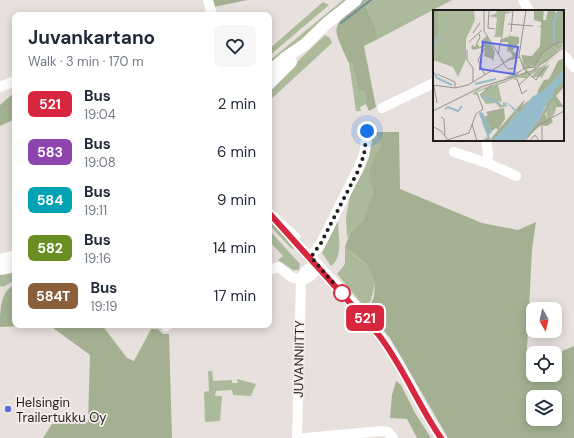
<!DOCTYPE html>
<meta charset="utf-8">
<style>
body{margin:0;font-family:"DM Sans",sans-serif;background:#f6f6f7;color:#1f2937;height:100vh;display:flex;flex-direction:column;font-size:15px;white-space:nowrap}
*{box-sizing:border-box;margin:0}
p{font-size:13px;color:#747a83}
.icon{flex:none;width:22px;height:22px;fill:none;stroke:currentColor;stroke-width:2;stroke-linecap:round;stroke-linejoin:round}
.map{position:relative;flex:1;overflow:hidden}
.details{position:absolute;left:12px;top:12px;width:260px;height:316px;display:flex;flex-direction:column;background:#fff;border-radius:8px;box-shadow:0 2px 10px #0003}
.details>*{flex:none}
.badge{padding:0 8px;border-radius:6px;font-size:14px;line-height:26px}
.needle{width:26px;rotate:172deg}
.fabs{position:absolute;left:526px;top:302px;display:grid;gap:8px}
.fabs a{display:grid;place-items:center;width:36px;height:36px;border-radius:8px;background:#fff;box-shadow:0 2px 10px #0003;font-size:20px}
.you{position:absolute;width:20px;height:20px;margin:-10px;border:3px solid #fff;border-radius:50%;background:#1a73e8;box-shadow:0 0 0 6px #1a73e833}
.map>.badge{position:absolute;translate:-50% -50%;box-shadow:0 0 0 2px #fff}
.round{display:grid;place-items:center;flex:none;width:42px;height:42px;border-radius:8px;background:#f6f6f7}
.summary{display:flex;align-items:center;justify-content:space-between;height:68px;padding:0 16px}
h1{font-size:19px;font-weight:700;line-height:30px}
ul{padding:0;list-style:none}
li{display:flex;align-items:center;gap:12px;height:48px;padding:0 16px}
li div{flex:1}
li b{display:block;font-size:15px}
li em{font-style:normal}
li .badge{min-width:44px;font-weight:700;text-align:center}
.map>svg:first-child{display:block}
.green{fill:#acba9c}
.forest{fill:#a3b192;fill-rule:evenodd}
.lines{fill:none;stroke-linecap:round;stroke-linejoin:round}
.stream{stroke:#738d97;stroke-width:2}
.minor{stroke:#fff;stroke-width:10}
.major{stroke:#fff;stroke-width:12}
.line-casing{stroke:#fff;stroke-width:9}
.line{stroke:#d7263d;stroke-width:6}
.walk{stroke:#211e1d;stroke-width:4;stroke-dasharray:0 7.2}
.stop-dot{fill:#fff;stroke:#d7263d;stroke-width:2}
.poi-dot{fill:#5f6be3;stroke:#f5edea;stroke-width:1.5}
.labels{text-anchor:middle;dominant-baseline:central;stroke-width:3.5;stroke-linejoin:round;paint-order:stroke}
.street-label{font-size:13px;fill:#211e1d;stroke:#f5edea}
.poi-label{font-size:13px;fill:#211e1d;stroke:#f5edea;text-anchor:start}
.inset-river{fill:none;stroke:#96bccb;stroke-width:2}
.inset-road{fill:none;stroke:#989290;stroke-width:1}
.view{fill:#5f6be3;fill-opacity:0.15;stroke:#5f6be3;stroke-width:2}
.inset-edge{fill:none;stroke:#211e1d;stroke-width:2}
</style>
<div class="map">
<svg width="574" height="438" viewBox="0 0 574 438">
<rect width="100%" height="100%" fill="#e8e0dd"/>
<!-- green -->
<g class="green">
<polygon points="343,0 350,0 269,69 269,61"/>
<polygon points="363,0 452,0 378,39 375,26"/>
<polygon points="323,2 329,5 269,56 269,49"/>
<polygon points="325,35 330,38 332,43 269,101 269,89"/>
<polygon points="352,62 358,90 364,90 366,104 360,107 361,111 356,111 349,63"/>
<polygon points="372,120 380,146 370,174 373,193 363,220 350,233 347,238 346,217 350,196 365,168 369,157 372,142"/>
<polygon points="269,220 295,248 292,249 269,225"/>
<path d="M338 221C338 236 344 256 331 266L322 253Z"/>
<polygon points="269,230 300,264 299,270 293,270 278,260 283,256 269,241"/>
<path d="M345 247C373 271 382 273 367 310L337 274 345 264Z"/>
<polygon points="15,269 15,280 3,287 0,286 0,272"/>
<polygon points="208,371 212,371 213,381 232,380 232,383 238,383 237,379 256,384 251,396 233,395 232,390 216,391 215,396 222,396 220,421 205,422 204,392 209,391"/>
</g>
<!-- forest -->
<g class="forest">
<polygon points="206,0 247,0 214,7"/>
<path d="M363 0 375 26 378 39 364 46 376 107 369 111 366 104 364 90H358L352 62 349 63C331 23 330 29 363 0Z"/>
<polygon points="15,92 15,119 0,126 0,105"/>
<path d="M376 132H399L400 189 482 223 518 230 536 222 532 249 526 368 533 365V375H555V354L574 346V438H448L390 338 367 310C369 306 373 301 374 296 378 269 363 262 345 247L350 233 363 220 368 206 373 193 369 172 380 146ZM533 397H555V419H533Z"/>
<path d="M15 284V325H102L127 358 134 361 151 329H158L163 334H169L172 438H43L52 424 88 422 90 355 49 325 0 327C0 310 0 292 15 284Z"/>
<polygon points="396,381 401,385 415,413 431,438 417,438 407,419 390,418 392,395"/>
</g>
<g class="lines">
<!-- stream -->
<polyline class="stream" points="341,23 371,0"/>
<!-- minor -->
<g class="minor">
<polyline points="208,0 212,15"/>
<polyline points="523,0 529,11"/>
<polyline points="563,55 574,67"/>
<polyline points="0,87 15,81"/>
<polyline points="382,108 434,83"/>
<polyline points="486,140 488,153 487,163"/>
<polyline points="454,152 487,163 516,176"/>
<polyline points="269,213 295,237"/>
<path d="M289 234C297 247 304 250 314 260 335 284 358 308 378 333 404 365 418 405 441 438"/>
<polyline points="311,257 321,243 357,171 364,155 367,131"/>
<polyline points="269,270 279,267 291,277 301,280"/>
<path d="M301 280C311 278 314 274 317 264"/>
<polyline points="166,326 168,325"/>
<path d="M297 438 301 280C304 271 308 268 317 264"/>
<polyline points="305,438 382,431 388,432 393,438"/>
</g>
<!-- major -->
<g class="major">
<polyline points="269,72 285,58 304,45 327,23 356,0"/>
<polyline points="269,84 291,62"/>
<polyline points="0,260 15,256"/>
<polyline points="0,269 15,266"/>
</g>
</g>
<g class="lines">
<!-- line casing -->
<g class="line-casing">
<path id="line" d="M269 213 378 334C403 366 418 405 441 438"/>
</g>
<!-- line -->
<use href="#line" class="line"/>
<!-- walk -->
<polyline class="walk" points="342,293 311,257 321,243 358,171 364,155 367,131"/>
</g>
<!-- markers -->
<circle class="stop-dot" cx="342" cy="293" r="8"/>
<circle class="poi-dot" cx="8" cy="409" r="4"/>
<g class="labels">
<!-- street labels -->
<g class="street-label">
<text transform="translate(299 359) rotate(-89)">JUVANNIITTY</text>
</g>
<!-- poi labels -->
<g class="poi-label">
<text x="16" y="402">Helsingin<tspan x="16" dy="15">Trailertukku Oy</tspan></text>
</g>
</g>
<!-- overview -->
<g transform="translate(433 10)">
<rect width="131" height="131" fill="#e8e0dd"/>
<path d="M5 0H41L42 10 33 29V49L25 67 20 57 0 50V38L6 26ZM63 0 80 2 72 4 69 29 76 28 77 22V26L86 28 79 41 85 47 69 52 67 49 71 51 80 46 77 41 75 42V32H68V27H59L62 26 64 8 56 6 64 3ZM131 33V35L114 51 105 56 93 59 96 62 106 57 92 63 109 56 131 38 115 52 103 60 93 64 50 77 0 102 47 78 60 73 85 66 69 69 86 61 85 65 92 62 87 48 92 55 100 56 107 46 111 49 109 45 121 36 125 40V34ZM131 49V77L127 80 118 92 120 89 124 95 121 105 114 109 113 99 117 96 113 95 62 131H48L55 127 57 131 70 119 92 93 103 86ZM115 53 110 58 117 54 108 69V66L98 68 102 62 93 68H83L65 75 69 92 65 91 69 96H71V93L75 96 67 98 63 93 53 94 47 85 53 80 52 79 44 82 45 85 39 84 45 80 99 62Z" fill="#acba9c"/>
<path d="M0 0H5L6 23 0 36ZM101 0H111L110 10H113L115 0H122V4L125 0H131V32L125 34V40L121 36 109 45 113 51 107 46 102 55 95 56 91 54 88 45 99 46 107 36 108 17H103L108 16V12L101 10ZM79 3 72 4 69 29 77 26 86 27V33L79 41 85 44 80 47 77 41 74 42 75 32H68L70 4ZM54 26 62 42 60 52 59 49 51 46 52 37 40 40 38 38 40 34 41 37 45 34 46 37 49 36 48 31ZM131 48 130 61 104 86 105 80 111 70 116 69 125 51ZM131 70V77L123 86 131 97H122L124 95 120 90 112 104 114 109 121 105 118 108 120 112 114 116 108 115 91 130 107 108 121 81ZM92 89 89 97 95 92 88 101 81 106 66 125 56 131 65 120 63 118 54 125 46 103 48 102 51 107 55 105 53 102 71 98 72 109 65 120Z" fill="#a3b192"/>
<path d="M129 59H131V70L121 81 120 88 116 89 107 108 91 131H59L84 104 77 96 75 94 71 93 72 96 70 97 62 92 65 91 70 96V92L75 93 87 103 99 87 113 79 130 61Z" fill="#96bccb"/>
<path class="inset-river" d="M121 33V13L126 0M0 37 6 25M0 61 4 68 19 75M42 74 63 69M48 86 63 92M12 99 15 97 25 101 29 96M47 103 57 131M49 103 58 122 54 125"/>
<path class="inset-road" d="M51 0V21L71 53M56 0 55 18 62 19M75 14 100 16M78 22 80 0M40 23 47 13M36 32 49 20M43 35 47 27 46 24M34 40V50L40 58M65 45 68 30M70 53 75 59 82 58M101 56 109 43 123 33 131 32M91 59 86 46 93 0M93 61 103 70 112 57M4 64 22 72V78M83 64 92 58 103 57M52 65 45 50 52 38M81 69H84L89 84 94 80M40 72V58M0 75 22 78 35 75 76 50 86 47M86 75 96 66M1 76 4 93M47 85 59 75M0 101 48 77 99 61 131 37M8 107 11 109 12 125M39 114 44 131M1 117 8 121 14 129M11 131 36 123 43 104 50 99 44 83M92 131 104 116 131 101M97 131 102 125 106 131M109 131V114"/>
<path class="view" d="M50 32 85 37 81 64 47 59Z"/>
<rect width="131" height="131" class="inset-edge"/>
</g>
</svg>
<div class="fabs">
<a><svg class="needle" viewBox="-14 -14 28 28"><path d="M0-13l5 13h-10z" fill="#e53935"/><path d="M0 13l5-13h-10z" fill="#747a83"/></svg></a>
<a><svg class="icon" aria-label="locate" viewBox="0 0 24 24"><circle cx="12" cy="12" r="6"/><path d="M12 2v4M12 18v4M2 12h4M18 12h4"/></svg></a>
<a><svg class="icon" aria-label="layers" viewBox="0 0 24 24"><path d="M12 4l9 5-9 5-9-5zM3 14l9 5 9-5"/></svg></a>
</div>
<div class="you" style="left:367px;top:131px"></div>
<b class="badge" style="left:365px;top:318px;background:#d7263d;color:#fff">521</b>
<section class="details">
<div class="summary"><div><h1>Juvankartano</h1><p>Walk · 3 min · 170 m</p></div><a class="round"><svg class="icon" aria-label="heart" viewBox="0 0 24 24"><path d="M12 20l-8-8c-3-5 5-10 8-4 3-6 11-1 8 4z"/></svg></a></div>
<ul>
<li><span class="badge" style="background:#d7263d;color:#fff">521</span><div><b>Bus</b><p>19:04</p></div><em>2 min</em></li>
<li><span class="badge" style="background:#8e44ad;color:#fff">583</span><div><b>Bus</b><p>19:08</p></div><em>6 min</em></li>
<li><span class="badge" style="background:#00a3b4;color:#fff">584</span><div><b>Bus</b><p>19:11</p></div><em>9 min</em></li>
<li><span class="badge" style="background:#6b8e23;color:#fff">582</span><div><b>Bus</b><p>19:16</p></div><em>14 min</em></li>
<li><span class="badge" style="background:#8b5e3c;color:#fff">584T</span><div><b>Bus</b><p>19:19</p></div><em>17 min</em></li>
</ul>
</section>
</div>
